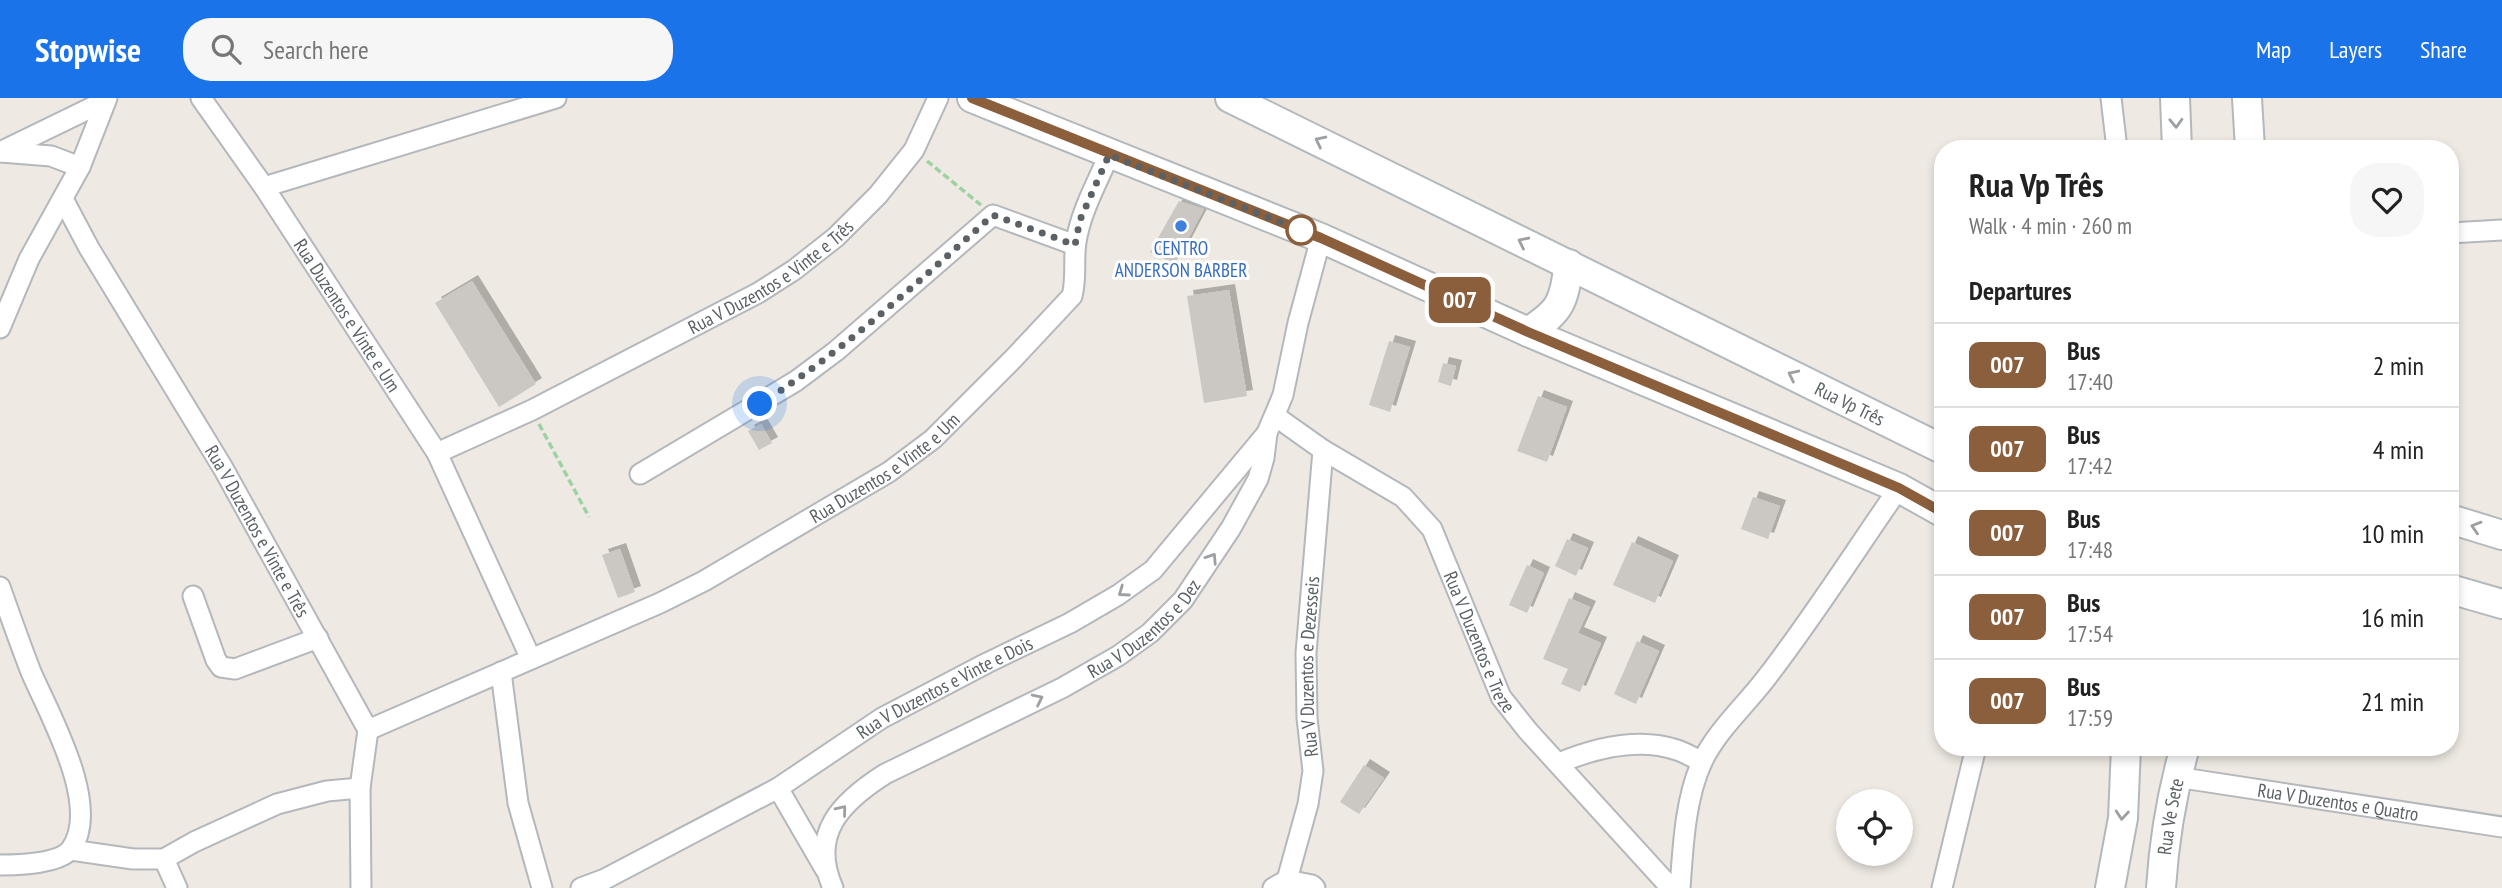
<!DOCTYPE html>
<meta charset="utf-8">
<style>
body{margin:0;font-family:"PT Sans Narrow",sans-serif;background:#f6f6f6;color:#222;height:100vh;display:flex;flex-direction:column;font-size:26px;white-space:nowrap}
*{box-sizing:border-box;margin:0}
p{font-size:23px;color:#767676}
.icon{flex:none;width:38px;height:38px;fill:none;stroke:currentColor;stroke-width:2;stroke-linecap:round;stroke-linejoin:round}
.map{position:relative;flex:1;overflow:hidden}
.sheet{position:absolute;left:1934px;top:42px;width:525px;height:616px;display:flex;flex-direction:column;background:#fff;border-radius:28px;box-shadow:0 4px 10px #0003}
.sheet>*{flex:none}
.badge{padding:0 14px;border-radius:10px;font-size:24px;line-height:46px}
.fabs{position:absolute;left:1836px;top:691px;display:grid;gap:14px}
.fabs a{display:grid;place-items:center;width:77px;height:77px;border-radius:50%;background:#fff;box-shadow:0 4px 10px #0003;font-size:35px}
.you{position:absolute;width:35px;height:35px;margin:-18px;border:5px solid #fff;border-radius:50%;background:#1a73e8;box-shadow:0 0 0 10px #1a73e833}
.map>.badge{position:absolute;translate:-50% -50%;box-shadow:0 0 0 4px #fff}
h2{padding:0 35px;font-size:26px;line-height:63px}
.round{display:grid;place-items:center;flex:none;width:74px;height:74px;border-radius:28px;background:#f6f6f6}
.overview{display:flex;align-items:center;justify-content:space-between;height:119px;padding:0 35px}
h1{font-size:33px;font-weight:700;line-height:52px}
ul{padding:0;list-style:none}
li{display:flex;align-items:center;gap:21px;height:84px;padding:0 35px;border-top:2px solid #e0e0e0}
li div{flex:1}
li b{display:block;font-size:26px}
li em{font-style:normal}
li .badge{min-width:77px;font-weight:700;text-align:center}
header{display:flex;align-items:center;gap:42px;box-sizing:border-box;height:98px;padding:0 35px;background:#1a73e8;color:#fff}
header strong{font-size:33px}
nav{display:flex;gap:38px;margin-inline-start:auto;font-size:24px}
.search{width:490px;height:63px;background:#f6f6f6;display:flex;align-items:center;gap:18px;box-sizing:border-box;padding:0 24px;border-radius:28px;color:#767676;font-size:26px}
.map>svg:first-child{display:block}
.building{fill:#cbc7c2;filter:url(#shadow)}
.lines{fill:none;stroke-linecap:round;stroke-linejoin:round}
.minor-casing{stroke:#b4b7bb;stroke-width:23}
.secondary-casing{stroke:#b2b8bb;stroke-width:32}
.path{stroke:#9ed1a3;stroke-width:3.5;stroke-dasharray:7 3.5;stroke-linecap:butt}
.minor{stroke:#fff;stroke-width:19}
.secondary{stroke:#fff;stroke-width:28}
.oneway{stroke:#9da0a2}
.line-casing{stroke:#fff;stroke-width:16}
.line{stroke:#8b5e3c;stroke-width:10}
.walk{stroke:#5b6164;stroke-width:7;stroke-dasharray:0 12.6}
.shop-dot{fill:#3f7fe0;stroke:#fff;stroke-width:2.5}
.stop-dot{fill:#fff;stroke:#8b5e3c;stroke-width:3.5}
.labels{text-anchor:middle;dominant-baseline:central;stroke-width:6;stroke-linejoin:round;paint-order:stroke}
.shop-label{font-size:19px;fill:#366cbe;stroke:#fff}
.street-label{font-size:19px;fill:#5b6164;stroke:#fff}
</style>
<header>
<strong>Stopwise</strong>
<div class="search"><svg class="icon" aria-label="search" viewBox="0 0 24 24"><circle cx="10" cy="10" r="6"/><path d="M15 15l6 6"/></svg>Search here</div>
<nav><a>Map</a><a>Layers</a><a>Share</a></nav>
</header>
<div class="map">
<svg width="2502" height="790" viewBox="0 0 2502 790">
<defs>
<filter id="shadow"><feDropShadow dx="6" dy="-6" stdDeviation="0" flood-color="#0004"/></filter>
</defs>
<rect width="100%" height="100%" fill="#eeeae3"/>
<!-- building -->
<g class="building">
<polygon points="1179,103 1204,111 1175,166 1150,154"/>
<polygon points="472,183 536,286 499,309 435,205"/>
<polygon points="1229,192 1247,298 1204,305 1187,198"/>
<polygon points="1389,243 1410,249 1390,314 1369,307"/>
<polygon points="1443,265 1456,268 1451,288 1438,284"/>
<polygon points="1538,298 1567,309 1547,364 1517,353"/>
<polygon points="761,326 772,345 759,352 748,333"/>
<polygon points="1753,399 1780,408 1768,441 1741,431"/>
<polygon points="1567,441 1588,450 1576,478 1555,468"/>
<polygon points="1632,444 1673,463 1655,505 1613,487"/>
<polygon points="620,451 635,494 618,500 602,457"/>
<polygon points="1527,467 1544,475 1527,515 1509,507"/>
<polygon points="1569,500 1590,509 1578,535 1601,545 1580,594 1561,586 1568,571 1543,561"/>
<polygon points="1637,543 1659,553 1636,606 1614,596"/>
<polygon points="1364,667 1384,680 1359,716 1340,704"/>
</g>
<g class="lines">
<!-- minor casing -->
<g class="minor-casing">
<g id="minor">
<path id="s1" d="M201 0 264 89 437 355 531 561"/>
<polyline points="2111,0 2117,51"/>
<polyline points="0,54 105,3"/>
<polyline points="1,54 51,58 80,69"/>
<polyline points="264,89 556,0"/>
<path id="s2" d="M63 101 89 150 223 370 368 632 360 690 361 790"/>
<polyline points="2450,135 2502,132"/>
<polyline points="0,230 29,161 80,69 107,0"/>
<path id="s3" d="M1275 318 1323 352 1403 399 1432 431 1501 599 1528 633 1671 790"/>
<path id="s4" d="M437 355 532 312 758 195 794 172 836 139 878 97 914 52 938 0"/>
<polyline points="640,376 796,283 836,253 993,117 1075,147"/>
<path d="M0 489C10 517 20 546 31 574 49 616 102 708 71 751 60 766 18 767 0 767"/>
<polyline points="193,498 216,562 221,569 235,571 318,540"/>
<polyline points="501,574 518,705 542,790"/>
<path id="s5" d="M368 632 660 505 704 483 889 374 933 341 1013 261 1072 198C1077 180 1073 162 1076 144 1081 113 1097 85 1109 57"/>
<path d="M1559 665C1595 650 1638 639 1677 652 1686 655 1694 660 1702 664"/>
<path id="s6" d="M2176 679 2502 729"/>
<polyline points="778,690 825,771"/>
<polyline points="71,752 133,761 164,761 194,744 277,706 327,693 360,690"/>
<polyline points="164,761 177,790"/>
<path id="s7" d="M1287 782 1308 706 1313 673 1307 620 1306 555 1323 352"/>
<path id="s8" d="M581 790 605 781 778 690 882 620 987 565 1070 525 1118 497 1153 472 1267 335"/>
<path id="s9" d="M833 790C809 736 841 704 885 676L1062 590 1118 558 1150 535 1183 502 1231 430 1258 381 1264 360 1267 335 1283 297 1298 225 1321 140"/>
<polyline points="1273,790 1287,782 1312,787 1315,790"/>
<path d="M1680 790C1683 749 1685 701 1702 664 1717 632 1746 607 1767 579 1814 518 1855 453 1899 390"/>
<polyline points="1942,790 1976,649"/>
</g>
</g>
<!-- secondary casing -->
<g class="secondary-casing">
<g id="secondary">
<polyline points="972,0 1321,140 1528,234 1899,390 1942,414"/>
<path id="s10" d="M1230 0 1942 351"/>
<polyline points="2175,0 2177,51"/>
<polyline points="2247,0 2250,51"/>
<path d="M1528 234C1562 212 1563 205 1569 166"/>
<polyline points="2450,421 2502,437"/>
<polyline points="2450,491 2502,506"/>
<polyline points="2110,790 2123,720 2126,649"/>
<path id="s11" d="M2161 790C2164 742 2172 695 2185 649"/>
</g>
</g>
<!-- path -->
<g class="path">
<polyline points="927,63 981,107"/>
<polyline points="539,326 589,419"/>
</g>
<!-- minor -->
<use href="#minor" class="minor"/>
<!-- secondary -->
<use href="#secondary" class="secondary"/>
</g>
<!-- one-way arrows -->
<defs><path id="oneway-chevron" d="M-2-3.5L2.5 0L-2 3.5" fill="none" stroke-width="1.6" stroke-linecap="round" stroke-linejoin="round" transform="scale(1.75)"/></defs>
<g class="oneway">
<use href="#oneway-chevron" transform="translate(2176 25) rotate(88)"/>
<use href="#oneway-chevron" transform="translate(1320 43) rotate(-154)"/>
<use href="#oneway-chevron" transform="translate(1523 144) rotate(-154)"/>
<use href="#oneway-chevron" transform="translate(1793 277) rotate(-154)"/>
<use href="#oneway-chevron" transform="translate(2476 429) rotate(-163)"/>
<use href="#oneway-chevron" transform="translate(1212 460) rotate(-57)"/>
<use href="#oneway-chevron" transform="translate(1123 494) rotate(145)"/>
<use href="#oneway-chevron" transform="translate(1038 601) rotate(-26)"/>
<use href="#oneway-chevron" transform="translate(842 712) rotate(-51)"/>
<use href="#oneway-chevron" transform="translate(2122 717) rotate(95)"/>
</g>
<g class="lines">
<!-- line casing -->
<g class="line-casing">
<polyline id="line" points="972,0 1321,140 1528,234 1899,390 1942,414"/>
</g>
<!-- line -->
<use href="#line" class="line"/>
<!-- walk -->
<path class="walk" d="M760 306C844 253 919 183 993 117L1075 147 1080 122 1109 57 1301 132"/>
</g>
<!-- markers -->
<circle class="shop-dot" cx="1181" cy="128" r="7"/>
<circle class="stop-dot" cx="1301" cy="132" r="14"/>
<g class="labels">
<!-- shop labels -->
<g class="shop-label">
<text x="1181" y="150">CENTRO<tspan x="1181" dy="22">ANDERSON BARBER</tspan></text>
</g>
<!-- street labels -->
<g class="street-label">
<text stroke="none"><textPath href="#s4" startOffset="378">Rua V Duzentos e Vinte e Três</textPath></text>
<text stroke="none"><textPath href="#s1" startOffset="262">Rua Duzentos e Vinte e Um</textPath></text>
<text stroke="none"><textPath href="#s10" startOffset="691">Rua Vp Três</textPath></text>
<text stroke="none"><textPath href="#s5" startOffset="581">Rua Duzentos e Vinte e Um</textPath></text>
<text stroke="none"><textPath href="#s2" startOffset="385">Rua V Duzentos e Vinte e Três</textPath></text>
<text stroke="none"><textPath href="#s9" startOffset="439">Rua V Duzentos e Dez</textPath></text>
<text stroke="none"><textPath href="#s3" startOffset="317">Rua V Duzentos e Treze</textPath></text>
<text stroke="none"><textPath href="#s7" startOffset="217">Rua V Duzentos e Dezesseis</textPath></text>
<text stroke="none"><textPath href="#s8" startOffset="416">Rua V Duzentos e Vinte e Dois</textPath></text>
<text stroke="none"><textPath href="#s6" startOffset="164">Rua V Duzentos e Quatro</textPath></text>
<text stroke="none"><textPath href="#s11" startOffset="72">Rua Ve Sete</textPath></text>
</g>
</g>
</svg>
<div class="fabs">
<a><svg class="icon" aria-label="locate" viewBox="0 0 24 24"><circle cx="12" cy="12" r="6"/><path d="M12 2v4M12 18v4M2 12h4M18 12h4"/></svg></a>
</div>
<div class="you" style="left:760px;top:306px"></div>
<b class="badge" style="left:1460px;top:202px;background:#8b5e3c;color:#fff">007</b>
<section class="sheet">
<div class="overview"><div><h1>Rua Vp Três</h1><p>Walk · 4 min · 260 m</p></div><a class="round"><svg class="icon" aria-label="heart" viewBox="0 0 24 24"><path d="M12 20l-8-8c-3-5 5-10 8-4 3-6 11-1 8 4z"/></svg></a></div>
<h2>Departures</h2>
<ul>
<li><span class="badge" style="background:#8b5e3c;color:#fff">007</span><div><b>Bus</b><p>17:40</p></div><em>2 min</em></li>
<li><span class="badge" style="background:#8b5e3c;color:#fff">007</span><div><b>Bus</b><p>17:42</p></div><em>4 min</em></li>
<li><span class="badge" style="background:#8b5e3c;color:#fff">007</span><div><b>Bus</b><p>17:48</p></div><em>10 min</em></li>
<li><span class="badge" style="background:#8b5e3c;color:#fff">007</span><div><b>Bus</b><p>17:54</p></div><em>16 min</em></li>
<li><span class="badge" style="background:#8b5e3c;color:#fff">007</span><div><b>Bus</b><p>17:59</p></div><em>21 min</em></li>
</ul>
</section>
</div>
